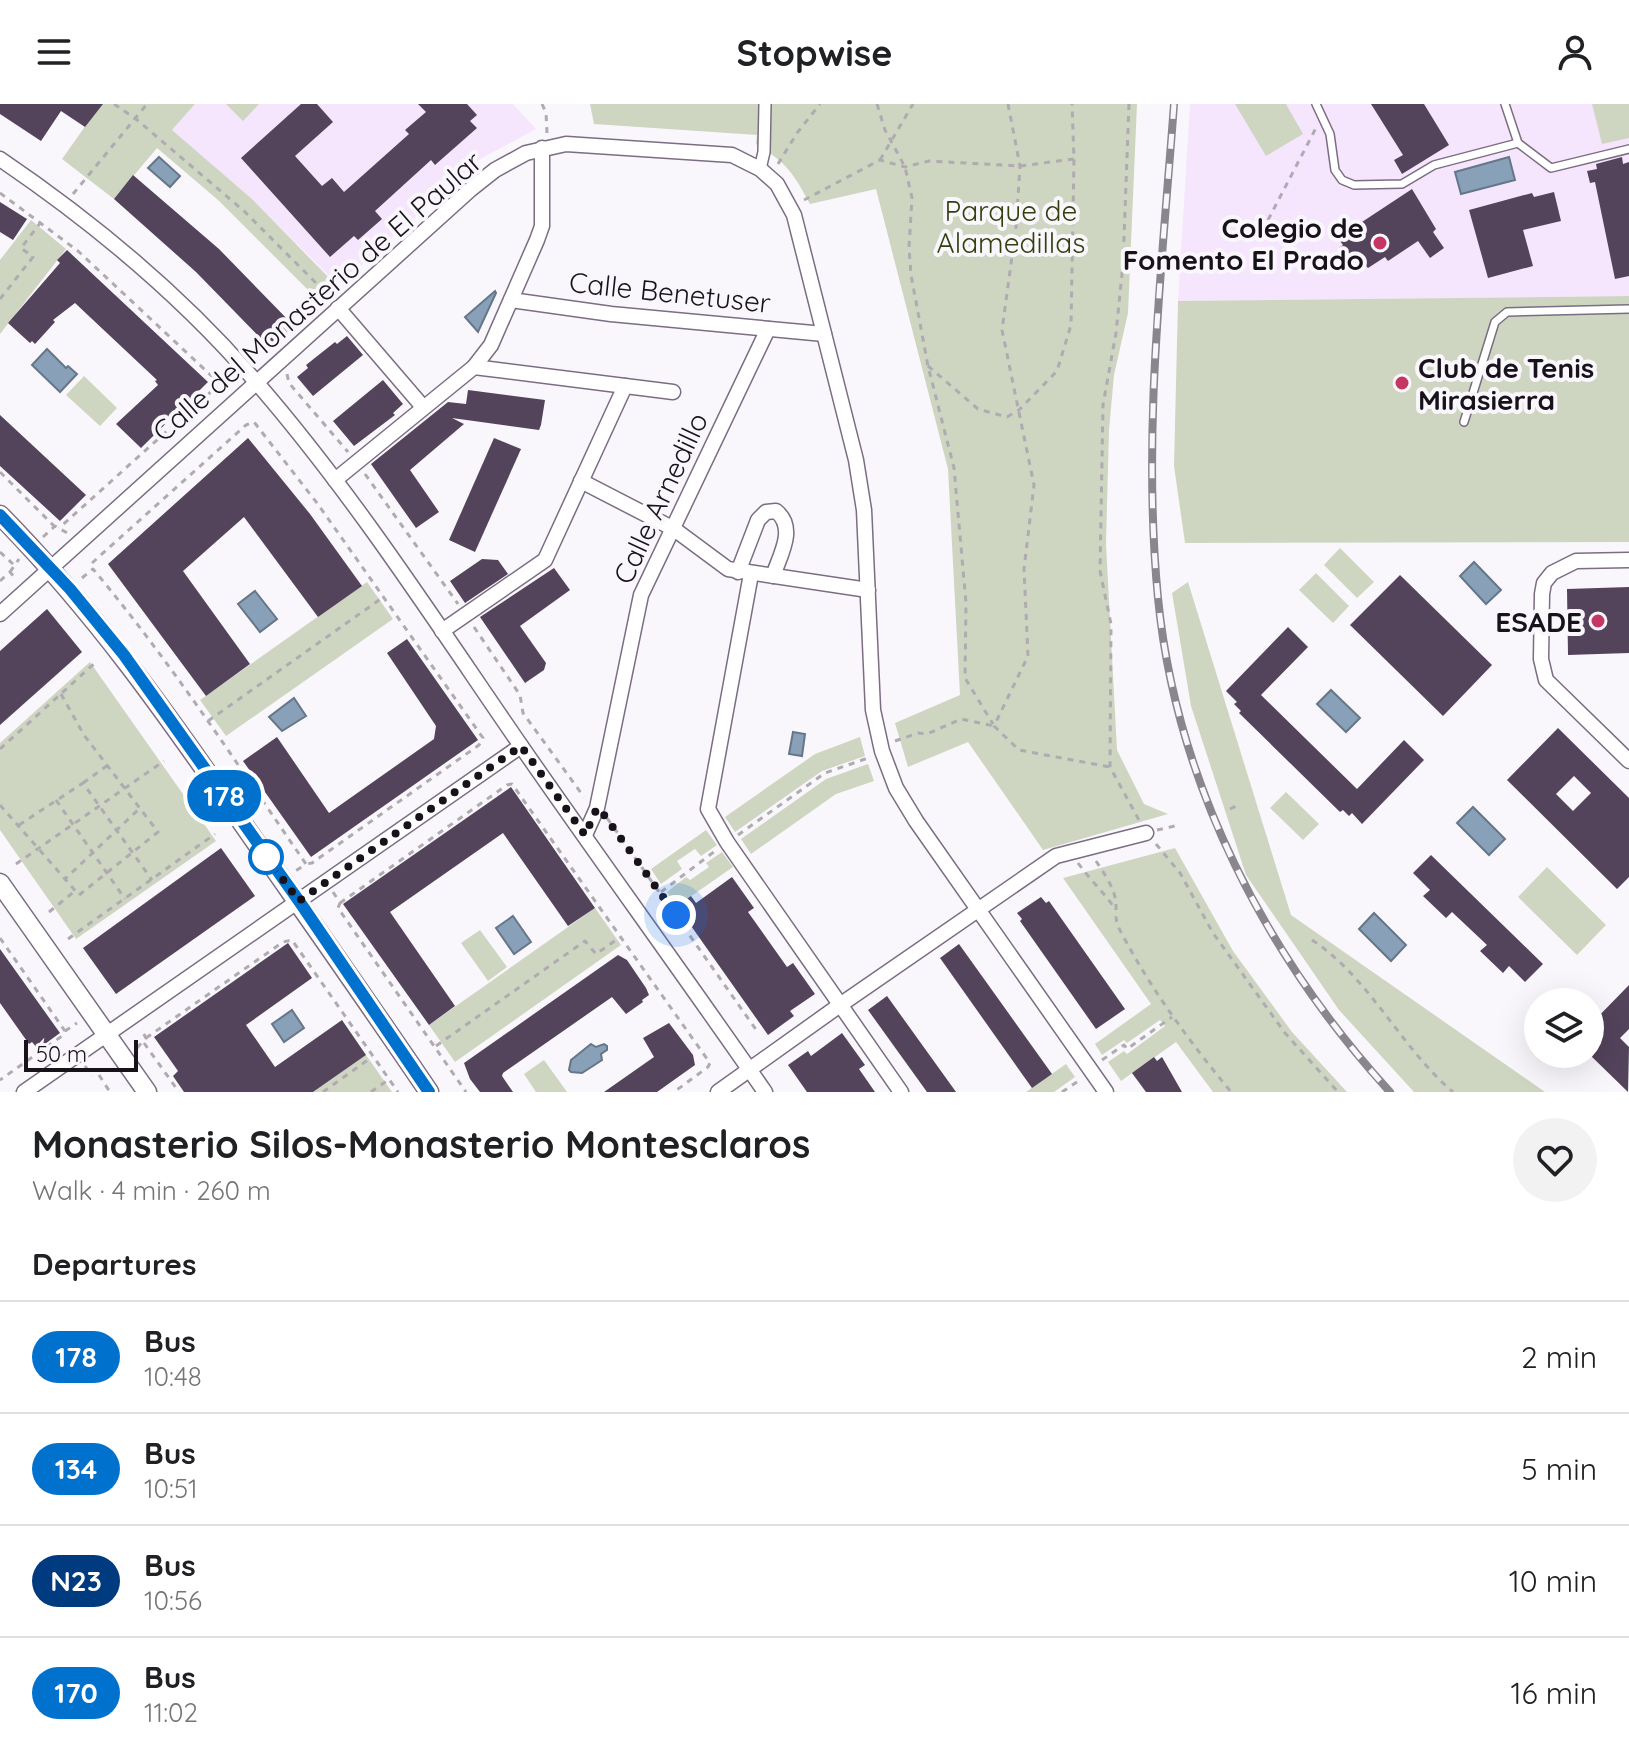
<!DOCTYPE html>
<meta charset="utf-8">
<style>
body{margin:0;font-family:Quicksand,sans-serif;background:#f2f2f2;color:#202124;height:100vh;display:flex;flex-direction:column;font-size:30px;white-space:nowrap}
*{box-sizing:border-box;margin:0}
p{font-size:26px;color:#757577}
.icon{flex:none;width:44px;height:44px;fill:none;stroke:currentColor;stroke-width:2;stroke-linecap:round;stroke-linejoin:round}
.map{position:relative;height:988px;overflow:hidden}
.sheet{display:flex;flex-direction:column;background:#fff;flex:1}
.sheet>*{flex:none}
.badge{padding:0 16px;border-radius:26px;font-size:28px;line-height:52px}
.tools{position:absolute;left:1524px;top:884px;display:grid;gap:16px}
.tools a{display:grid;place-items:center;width:80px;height:80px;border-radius:50%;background:#fff;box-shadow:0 8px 32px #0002;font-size:40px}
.scale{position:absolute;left:24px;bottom:20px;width:114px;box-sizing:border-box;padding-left:8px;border:4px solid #18131b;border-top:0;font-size:22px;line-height:28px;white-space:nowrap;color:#18131b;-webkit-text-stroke:6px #faf7fc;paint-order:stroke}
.you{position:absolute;width:40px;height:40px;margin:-20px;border:6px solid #fff;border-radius:50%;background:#1a73e8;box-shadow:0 0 0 12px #1a73e833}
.map>.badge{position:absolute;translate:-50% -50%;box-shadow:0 0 0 4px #fff}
h2{padding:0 32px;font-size:30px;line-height:72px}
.round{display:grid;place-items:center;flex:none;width:84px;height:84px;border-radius:42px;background:#f2f2f2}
.overview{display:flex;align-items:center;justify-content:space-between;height:136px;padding:0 32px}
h1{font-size:38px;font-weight:700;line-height:60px}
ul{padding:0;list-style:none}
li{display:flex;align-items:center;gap:24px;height:112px;padding:0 32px;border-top:2px solid #e0e0e0}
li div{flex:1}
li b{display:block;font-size:30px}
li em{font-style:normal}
li .badge{min-width:88px;font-weight:700;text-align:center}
header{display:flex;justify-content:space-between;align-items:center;height:104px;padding:0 32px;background:#fff;font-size:36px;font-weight:700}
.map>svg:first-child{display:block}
.built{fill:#f5e5fd}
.green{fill:#ced6c2}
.water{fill:#88a1b8;stroke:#667689;stroke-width:2}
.building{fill:#53435b;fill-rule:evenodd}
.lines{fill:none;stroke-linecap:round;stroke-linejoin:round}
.service-casing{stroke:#7b6d82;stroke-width:10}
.pedestrian-casing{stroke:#7b6d82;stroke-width:14}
.minor-casing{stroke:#7b6d82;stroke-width:17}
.tertiary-casing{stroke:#7b6d82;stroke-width:21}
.path{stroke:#afabb1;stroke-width:3;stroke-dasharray:6 6;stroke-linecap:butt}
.service{stroke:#fff;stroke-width:7}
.pedestrian{stroke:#fff;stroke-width:11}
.minor{stroke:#fff;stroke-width:14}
.tertiary{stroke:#fff;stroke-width:18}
.rail-casing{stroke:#8a868d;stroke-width:8}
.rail{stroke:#faf7fc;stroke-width:5;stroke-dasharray:15;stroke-linecap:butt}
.line-casing{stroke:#fff;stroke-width:18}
.line{stroke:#0072ce;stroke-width:12}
.walk{stroke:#18131b;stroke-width:8;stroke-dasharray:0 14.4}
.poi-dot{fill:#c43664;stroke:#faf7fc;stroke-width:3}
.stop-dot{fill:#fff;stroke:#0072ce;stroke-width:4}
.labels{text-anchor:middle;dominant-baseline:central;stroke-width:8;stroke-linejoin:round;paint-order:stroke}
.park-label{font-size:28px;fill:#32400e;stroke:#faf7fc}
.poi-label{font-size:28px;font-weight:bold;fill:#18131b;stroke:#faf7fc;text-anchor:end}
.street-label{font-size:28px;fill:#18131b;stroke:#faf7fc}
</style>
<header><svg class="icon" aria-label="menu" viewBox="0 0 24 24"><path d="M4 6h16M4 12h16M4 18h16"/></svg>Stopwise<svg class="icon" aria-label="person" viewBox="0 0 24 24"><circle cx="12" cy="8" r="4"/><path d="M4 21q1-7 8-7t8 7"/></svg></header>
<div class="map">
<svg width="1629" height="988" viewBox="0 0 1629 988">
<rect width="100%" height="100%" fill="#faf7fc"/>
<!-- built -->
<g class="built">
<polygon points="195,0 513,0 536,25 480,55 347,174 342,167 333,176 252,95 172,26"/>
<polygon points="1190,0 1629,0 1629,192 1178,197"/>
</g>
<!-- green -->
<g class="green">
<polygon points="101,0 195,0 172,26 252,95 337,182 320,198 218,96 157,44 114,95 62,55"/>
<polygon points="226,0 259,0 243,17"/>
<path d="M590 0H1137L1128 209 1114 271 1109 326 1106 440 1117 646 1144 700 1168 710 1043 746 968 638 908 663 895 619 960 591 948 365 876 85 810 100C793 69 787 59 756 40L757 31 594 20Z"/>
<polygon points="1235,0 1286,0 1303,30 1266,52"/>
<polygon points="1592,0 1629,0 1629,34 1602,40"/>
<polygon points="31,116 66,145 0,230 0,156"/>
<polygon points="1629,192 1629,438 1185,439 1174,362 1178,197"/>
<polygon points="84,272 117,304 100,322 66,291"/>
<polygon points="1340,444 1374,478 1357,494 1324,461"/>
<polygon points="1316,469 1349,502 1333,519 1299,486"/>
<polygon points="367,478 393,515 226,632 200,596"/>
<polygon points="1188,478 1291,811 1545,988 1414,988 1339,906 1246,771 1191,602 1172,489"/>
<polygon points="90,558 216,737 76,835 0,726 0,639"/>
<polygon points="860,633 865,652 822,667 735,728 725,713 815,650"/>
<polygon points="868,660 874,677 836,690 751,750 741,735 826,675"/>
<polygon points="1286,688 1319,720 1303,736 1270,704"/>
<polygon points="706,726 717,741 701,752 695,745 677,757 682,765 661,780 651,765"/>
<polygon points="1175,744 1233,847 1292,928 1347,988 1213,988 1176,938 1121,977 1108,958 1124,947 1127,950 1165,922 1160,916 1127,939 1124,936 1102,951 1095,940 1151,900 1063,774"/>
<polygon points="722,748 733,763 677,802 667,788 686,773 690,776 709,763 706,759"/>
<polygon points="1547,763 1606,821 1577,851 1518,793"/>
<polygon points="595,804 621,841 455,958 429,921"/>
<polygon points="480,826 507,863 488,877 461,839"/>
<polygon points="366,951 392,988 313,988"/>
<polygon points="544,956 567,988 536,988 524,970"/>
<polygon points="1066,960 1075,973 1054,988 1026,988"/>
</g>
<!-- water -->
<g class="water">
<polygon points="159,53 180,72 170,83 148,64"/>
<polygon points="1509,53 1515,76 1461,90 1455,68"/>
<polygon points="495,187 496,189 478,228 465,213"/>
<polygon points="47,245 66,264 68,262 77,270 60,288 32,261"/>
<polygon points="1474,458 1501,486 1486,500 1460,472"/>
<polygon points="255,487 277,515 260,528 238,500"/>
<polygon points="1331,586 1360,614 1346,628 1317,600"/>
<polygon points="294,594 306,612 282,627 269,613"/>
<polygon points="793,628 805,630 802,652 789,650"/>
<polygon points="1473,703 1505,735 1489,751 1457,719"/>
<polygon points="1374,809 1406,841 1391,857 1359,825"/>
<polygon points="513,812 531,838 514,850 496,824"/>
<polygon points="292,906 304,924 284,938 272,920"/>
<polygon points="591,940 596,943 604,940 607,942 607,946 601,950 602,956 582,969 571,968 569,966 571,956"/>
</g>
<!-- building -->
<g class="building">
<polygon points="0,0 103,0 85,23 61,7 41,37 0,10"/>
<polygon points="301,0 317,0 333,18 295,52 322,82 332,74 344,88 409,30 405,26 426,8 418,0 467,0 477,11 470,17 477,24 435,61 431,56 375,107 382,115 358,136 354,132 330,153 241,54"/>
<polygon points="1371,0 1424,0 1449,41 1402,70 1394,56 1403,51"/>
<polygon points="1622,53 1623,60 1629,58 1629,172 1615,175 1595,78 1590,79 1587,67 1597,65 1596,60"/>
<polygon points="133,71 219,145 294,222 270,244 196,168 114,95"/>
<polygon points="1412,85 1436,125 1433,128 1444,144 1430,154 1418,137 1388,157 1385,153 1368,164 1361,157 1354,161 1339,144 1343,141 1340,137 1365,121 1362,118"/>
<polygon points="1554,88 1561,117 1523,126 1533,162 1488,174 1469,106 1532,89 1534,93"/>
<polygon points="0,98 27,115 13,136 0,128"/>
<polygon points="67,146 208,278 141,344 116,320 158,281 155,277 157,276 75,199 53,216 55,218 35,240 32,237 30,239 8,219 60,159 57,156"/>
<polygon points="347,232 363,251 313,292 297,273 308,264 306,261 335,238 337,240"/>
<polygon points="383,276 403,300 393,309 395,311 354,342 333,317"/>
<polygon points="468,286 545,296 541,321 539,326 452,314 464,320 410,366 439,408 416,424 371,360 448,298 466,300"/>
<polygon points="0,311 86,391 60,417 0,362"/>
<polygon points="248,334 310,410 362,482 318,513 244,413 183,467 250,560 206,592 108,460"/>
<polygon points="494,334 521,345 475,448 449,436"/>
<polygon points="482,455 498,456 508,470 465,499 450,477"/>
<polygon points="554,464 570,486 520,522 546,559 544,566 525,579 480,513"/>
<polygon points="1400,471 1492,561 1443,612 1350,521"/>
<polygon points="1629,483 1629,549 1568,551 1567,485"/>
<polygon points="47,505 82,548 0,621 0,547"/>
<polygon points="1288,523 1308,543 1261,591 1357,685 1404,636 1424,656 1362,720 1352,709 1349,712 1343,706 1340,708 1239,609 1241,607 1234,600 1237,598 1226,587"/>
<polygon points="407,535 478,636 311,753 243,657 277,633 329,709 434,635 436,622 387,549"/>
<path d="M1558 624 1629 694V773L1617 785 1507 676ZM1574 672 1591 689 1573 707 1556 690Z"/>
<polygon points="511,683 595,804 568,822 503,729 390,808 455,902 429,921 343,800"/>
<polygon points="221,744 255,792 116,890 83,844"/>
<polygon points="1431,751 1543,860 1525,878 1509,862 1503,869 1480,847 1487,841 1452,808 1446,814 1423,792 1430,786 1413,769"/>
<polygon points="732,773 754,804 748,808 787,863 793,859 815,890 790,907 794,912 768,931 677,802 691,792 696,799"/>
<polygon points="1041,793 1046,799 1049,797 1125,905 1096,925 1020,817 1022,815 1017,809"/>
<polygon points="288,839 312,874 246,921 275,963 342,916 366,951 313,988 184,988 173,972 178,967 154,933"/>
<polygon points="959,840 1052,970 1032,984 940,854"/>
<polygon points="0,845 60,929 38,945 32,938 29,940 0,899"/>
<polygon points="618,851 627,856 646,884 649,891 642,896 643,898 626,910 612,893 503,969 502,972 513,988 480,988 470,975 464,959"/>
<polygon points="1629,881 1629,925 1620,934 1629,943 1628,988 1590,951 1590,921"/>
<polygon points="887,892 956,988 927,988 868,906"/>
<polygon points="669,919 693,951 695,961 657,988 604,988 654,953 643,934"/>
<polygon points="842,929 865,961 859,965 875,988 807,988 788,961 808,947 811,952"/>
<polygon points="1154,953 1157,957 1162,953 1182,988 1146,988 1132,969"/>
</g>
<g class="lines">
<!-- service casing -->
<g class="service-casing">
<g id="service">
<polyline points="1316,0 1330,30 1335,66 1342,76 1354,81 1402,80 1434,61 1518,39"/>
<polyline points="1505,0 1518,39 1551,64 1629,45"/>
<polyline points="1464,318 1495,218 1507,208 1629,205"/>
</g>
</g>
<!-- pedestrian casing -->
<g class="pedestrian-casing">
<polyline id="pedestrian" points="760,65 764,48 765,0"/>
</g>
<!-- minor casing -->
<g class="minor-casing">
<g id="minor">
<path d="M0 55C93 118 183 193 257 279 354 391 435 517 519 639 600 756 684 871 765 988"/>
<polyline points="511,196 611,210 824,230"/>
<polyline points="338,204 423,303"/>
<polyline points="474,263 673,288"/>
<polyline points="335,376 474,263 491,241 537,136 542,122 542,44"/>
<polyline points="581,377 674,425 728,465 868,486"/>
<polyline points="1629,456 1576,457 1552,469 1544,479 1542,490 1541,555 1546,576 1629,657"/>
<path d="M738 468 758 416 766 408 776 407C797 424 780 451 773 472"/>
<polyline points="751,470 708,705 727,738 901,988"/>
<polyline points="0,510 471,85 495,66 526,49 566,40 732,51 760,65 777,80 794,111 856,356 864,406 873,606 882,647 896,684 916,717 1106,988"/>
<polyline points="442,527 545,456 625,282"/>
<polyline points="585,731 597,704 641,491 768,225"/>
<polyline points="24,988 521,642"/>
<polyline points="718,988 840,901 1056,752 1146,729"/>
</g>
</g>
<!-- tertiary casing -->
<g class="tertiary-casing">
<g id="tertiary">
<path d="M0 411C95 508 166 609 243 720 305 809 368 898 429 988"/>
<polyline points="0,779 147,988"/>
</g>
</g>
<!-- path -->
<g class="path">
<polyline points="114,0 136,15 244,107 331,194"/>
<polyline points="542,0 546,9 547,29"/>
<polyline points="877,0 885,26 905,63 912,94 909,143 911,171 928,262 954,364 966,499 965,574 993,620"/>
<polyline points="1008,0 1020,62 1016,123 1002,226 1034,381 1024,465 1028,552 994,622 1019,646 1110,663"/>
<polyline points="1129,0 1123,160 1116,229 1103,301 1100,467 1111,520 1110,663 1140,718"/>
<polyline points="880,56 913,0"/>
<polyline points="778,60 797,29 820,0"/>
<polyline points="0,89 78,147 217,277 214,285 59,424"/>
<polyline points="73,90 147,0"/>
<polyline points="804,96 880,56 905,63 929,57 1020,62 1074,55"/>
<polyline points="1268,116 1316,24"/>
<polyline points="0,195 33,153 21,144 41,118"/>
<polyline points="250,248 258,240"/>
<polyline points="928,262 978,305 1007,313 1019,306 1057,267 1071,221 1074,55 1072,0"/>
<polyline points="287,270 289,279 348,348"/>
<polyline points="217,277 229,266"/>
<polyline points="0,368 54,422"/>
<polyline points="365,370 458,500"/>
<polyline points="43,433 55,422 69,430"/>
<polyline points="0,448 13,460"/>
<polyline points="92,459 246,321 254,318 317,399 483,634 479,641 312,759 306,760"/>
<polyline points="10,468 19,455"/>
<path d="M82 474 93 465C171 558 237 660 306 760L294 768"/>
<polyline points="0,477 10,468 17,476"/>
<polyline points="474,523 520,591 523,609 584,693"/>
<polyline points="61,590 84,631 158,728 79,791 65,775"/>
<polyline points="208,617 382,494"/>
<polyline points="895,637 918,629 927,630 961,615 994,622"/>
<polyline points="0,645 96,558"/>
<polyline points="83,679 108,661"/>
<polyline points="56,696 125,795"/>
<polyline points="0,701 65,775 140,704"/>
<polyline points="1230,705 1240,700"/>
<polyline points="607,714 757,927"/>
<polyline points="19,721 83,679 152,776"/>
<polyline points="1157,726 1179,721"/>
<polyline points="738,731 825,669 868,654"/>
<polyline points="1156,740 1180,769 1213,829 1285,929 1338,988"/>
<path d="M1096 757C1104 769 1116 786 1116 801 1116 816 1115 817 1122 830 1152 887 1190 938 1231 988"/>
<path d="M1078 759C1090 776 1104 788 1115 805"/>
<polyline points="16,760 164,657"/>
<polyline points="333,788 340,799 338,804 466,988"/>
<polyline points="661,788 715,747"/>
<polyline points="340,799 507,681 512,680 710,959 708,963 674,988"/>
<polyline points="49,808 75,787"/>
<polyline points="0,834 65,927 62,932 0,976"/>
<polyline points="68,835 215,730"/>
<path d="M1312 836C1369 873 1401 944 1453 988"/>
<polyline points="65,927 77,919"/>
<polyline points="146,934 283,838 292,836 398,988"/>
<polyline points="144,939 179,988"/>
<polyline points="436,942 585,837 596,850 619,834"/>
<polyline points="137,944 146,934 141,925"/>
<polyline points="1102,956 1124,941 1127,945 1172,913"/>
<polyline points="85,962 92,972"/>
<polyline points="99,971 110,988"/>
<polyline points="323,988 372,953"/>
<polyline points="371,988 388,976"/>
<polyline points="1062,988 1080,976"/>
</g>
<!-- service -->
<use href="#service" class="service"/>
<!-- pedestrian -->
<use href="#pedestrian" class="pedestrian"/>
<!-- minor -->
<use href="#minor" class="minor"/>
<!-- tertiary -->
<use href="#tertiary" class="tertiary"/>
<!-- rail casing -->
<g class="rail-casing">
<path id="rail" d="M1174 0C1162 164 1142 330 1158 494 1176 679 1266 852 1390 988"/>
</g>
<!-- rail -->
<use href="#rail" class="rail"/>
</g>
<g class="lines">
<!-- line casing -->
<g class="line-casing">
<polyline id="line" points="0,411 70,485 124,551 299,797 429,988"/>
</g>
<!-- line -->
<use href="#line" class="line"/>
<!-- walk -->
<polyline class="walk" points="266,753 299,797 521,642 585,731 597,704 604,711 676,811"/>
</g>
<!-- markers -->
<g class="poi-dot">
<circle cx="1380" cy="139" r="8"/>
<circle cx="1402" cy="279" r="8"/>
<circle cx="1598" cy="517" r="8"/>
</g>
<circle class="stop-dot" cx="266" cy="753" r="16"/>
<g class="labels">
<!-- park labels -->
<g class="park-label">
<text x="1011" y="106">Parque de<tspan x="1011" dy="32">Alamedillas</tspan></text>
</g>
<!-- poi labels -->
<g class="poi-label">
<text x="1364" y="123">Colegio de<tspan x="1364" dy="32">Fomento El Prado</tspan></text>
<text x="1418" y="263" text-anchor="start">Club de Tenis<tspan x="1418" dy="32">Mirasierra</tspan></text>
<text x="1582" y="517">ESADE</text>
</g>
<!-- street labels -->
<g class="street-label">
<text transform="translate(670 188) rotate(6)">Calle Benetuser</text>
<text transform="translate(317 192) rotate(-41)">Calle del Monasterio de El Paular</text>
<text transform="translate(660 394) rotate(-65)">Calle Arnedillo</text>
</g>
</g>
</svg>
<div class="tools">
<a><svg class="icon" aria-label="layers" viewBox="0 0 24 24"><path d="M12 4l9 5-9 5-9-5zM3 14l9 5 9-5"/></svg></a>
</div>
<div class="scale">50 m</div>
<div class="you" style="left:676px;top:811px"></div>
<b class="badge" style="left:224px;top:692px;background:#0072ce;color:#fff">178</b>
</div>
<section class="sheet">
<div class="overview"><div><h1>Monasterio Silos-Monasterio Montesclaros</h1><p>Walk · 4 min · 260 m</p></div><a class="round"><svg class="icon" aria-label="heart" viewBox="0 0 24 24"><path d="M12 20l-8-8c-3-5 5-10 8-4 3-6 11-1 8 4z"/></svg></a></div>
<h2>Departures</h2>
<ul>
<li><span class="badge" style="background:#0072ce;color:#fff">178</span><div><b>Bus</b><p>10:48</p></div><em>2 min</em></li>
<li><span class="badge" style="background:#0072ce;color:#fff">134</span><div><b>Bus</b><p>10:51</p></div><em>5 min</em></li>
<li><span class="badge" style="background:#003b80;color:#fff">N23</span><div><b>Bus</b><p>10:56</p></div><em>10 min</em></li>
<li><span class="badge" style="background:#0072ce;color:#fff">170</span><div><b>Bus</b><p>11:02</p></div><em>16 min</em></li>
</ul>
</section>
